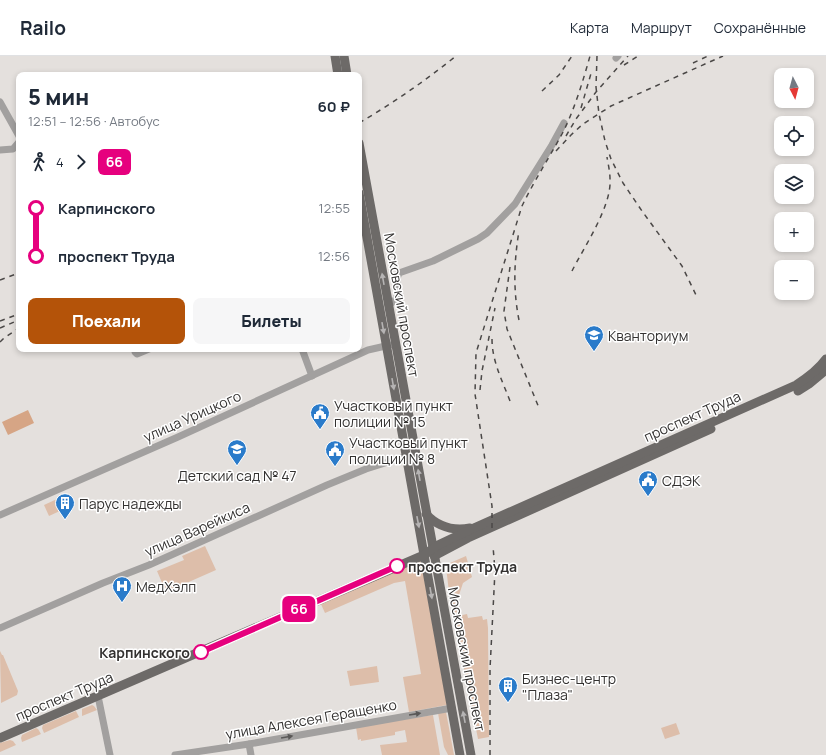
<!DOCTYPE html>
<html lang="ru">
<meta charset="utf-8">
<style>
body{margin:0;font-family:Manrope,sans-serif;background:#f6f6f7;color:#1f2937;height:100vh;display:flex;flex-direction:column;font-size:15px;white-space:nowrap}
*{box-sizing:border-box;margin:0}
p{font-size:13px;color:#747a83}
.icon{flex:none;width:22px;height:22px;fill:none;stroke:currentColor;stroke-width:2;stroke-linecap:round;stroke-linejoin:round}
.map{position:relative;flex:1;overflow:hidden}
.panel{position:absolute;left:16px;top:16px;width:346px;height:280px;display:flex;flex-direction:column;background:#fff;border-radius:8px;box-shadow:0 2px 6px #0003}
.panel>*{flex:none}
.badge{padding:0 8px;border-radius:6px;font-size:14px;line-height:26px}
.needle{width:26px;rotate:174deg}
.buttons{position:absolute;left:774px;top:12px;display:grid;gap:8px}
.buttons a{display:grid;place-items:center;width:40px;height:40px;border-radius:8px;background:#fff;box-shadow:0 2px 6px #0003;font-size:20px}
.map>.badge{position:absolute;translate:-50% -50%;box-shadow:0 0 0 2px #fff}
.legs{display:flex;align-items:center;gap:6px;height:44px;padding:0 12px;font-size:13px}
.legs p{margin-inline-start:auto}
.head{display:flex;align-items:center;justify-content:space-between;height:68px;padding:0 12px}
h1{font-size:22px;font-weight:800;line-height:30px}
.primary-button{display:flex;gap:8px;margin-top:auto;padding:8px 12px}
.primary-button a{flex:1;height:46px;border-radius:8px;background:#b45309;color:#fff;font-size:16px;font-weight:800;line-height:46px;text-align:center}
.primary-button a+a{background:#f6f6f7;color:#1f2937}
ul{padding:0 12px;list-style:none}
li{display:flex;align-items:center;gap:14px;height:48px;font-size:15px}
li i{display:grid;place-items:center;width:6px;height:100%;margin:0 5px;background:currentColor}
li i::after{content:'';width:10px;height:10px;margin:-5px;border:3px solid;border-radius:50%;background:#fff}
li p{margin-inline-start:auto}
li:first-child i{background:linear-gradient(#0000 50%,currentColor 0)}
li:last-child i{background:linear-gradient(currentColor 50%,#0000 0)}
header{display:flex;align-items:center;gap:24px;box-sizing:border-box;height:56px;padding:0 20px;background:#fff;border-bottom:1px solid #e0e1e3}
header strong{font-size:19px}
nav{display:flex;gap:22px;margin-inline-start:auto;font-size:14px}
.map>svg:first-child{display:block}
.green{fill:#ddbeaa}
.water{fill:#d6a585}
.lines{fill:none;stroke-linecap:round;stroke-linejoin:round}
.minor{stroke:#a2a09f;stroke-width:7}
.major{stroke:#6d6a68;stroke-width:9}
.rail{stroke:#4b4847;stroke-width:1.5;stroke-dasharray:5 5;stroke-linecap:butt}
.oneway{fill:#b6b4b4}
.oneway2{fill:#5a5857}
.line-1-casing{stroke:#fff;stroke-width:9}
.line-1{stroke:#e6007e;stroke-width:6}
.stop-1-dot{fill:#fff;stroke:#e6007e;stroke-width:2}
.labels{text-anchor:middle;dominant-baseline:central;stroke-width:3;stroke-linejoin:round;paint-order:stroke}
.street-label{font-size:14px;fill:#333130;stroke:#fff}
.poi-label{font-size:14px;fill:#333130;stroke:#fff;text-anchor:start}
.stop-label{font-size:14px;font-weight:bold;fill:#333130;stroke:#fff;text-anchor:start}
</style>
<header>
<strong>Railo</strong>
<nav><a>Карта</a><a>Маршрут</a><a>Сохранённые</a></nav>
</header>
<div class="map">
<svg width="826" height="699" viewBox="0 0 826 699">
<rect width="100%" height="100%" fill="#e4e0dd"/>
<!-- green -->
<g class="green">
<polygon points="57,443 62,454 49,460 44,449"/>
<polygon points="205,490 216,514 166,536 157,515 184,504 182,500"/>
<polygon points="466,500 472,521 463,527 458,542 454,543 458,560 467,558 468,562 482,560 483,564 487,563 488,572 489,681 478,683 449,536 446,511 450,507"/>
<polygon points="421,505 447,649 409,656 403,621 421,618 405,525 394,527 325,557 320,546"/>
<polygon points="0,595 2,599 3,599 18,635 17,639 1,647"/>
<polygon points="377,610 379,626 350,630 347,615"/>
<polygon points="92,649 94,650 97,654 82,660 82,653"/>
<polygon points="76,655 79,661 44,677 42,672 43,669"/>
<polygon points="446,656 454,699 448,699 444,691 438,657"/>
<polygon points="433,659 440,699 382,699 380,689 407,686 405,674 395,676 395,679 361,685 361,683 358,684 356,671"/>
<polygon points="676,667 680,678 665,683 661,672"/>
<polygon points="36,672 38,673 41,678 22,686 21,682 22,679"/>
<polygon points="10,684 13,685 16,689 0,696 0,687"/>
</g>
<!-- water -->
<polygon class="water" points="28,354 34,367 8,379 2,366"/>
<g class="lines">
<!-- minor -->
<g class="minor">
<polyline points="616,2 618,0"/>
<polyline points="0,46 19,80"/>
<polyline points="0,94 13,93 19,86"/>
<path d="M388 249C406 240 392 230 399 217L433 205 478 183 487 177 515 148 552 89 564 67"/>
<polyline points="135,293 135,296 137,298 149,293"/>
<polyline points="302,293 312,320"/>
<polyline points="0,459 178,381 368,294 390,289"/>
<polyline points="0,572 103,527 149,509 327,429 366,413 407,400"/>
<polyline points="98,640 110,699"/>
<polyline points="249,688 251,699"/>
<polyline points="175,699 249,688 452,652"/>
</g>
<!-- major -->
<g class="major">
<polyline points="335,0 338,19"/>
<polyline points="344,0 347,19"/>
<polyline points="359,87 471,699"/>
<polyline points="359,137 460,699"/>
<polyline points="798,335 809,328 826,314"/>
<path d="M426 458C438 471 453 475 470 472"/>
<polyline points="434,500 468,482 711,373"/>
<path d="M0 682 424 499 438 489 476 471 796 329C807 322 818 314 826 303"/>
</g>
<!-- rail -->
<g class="rail">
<polyline points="597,0 596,31 599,58 605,85 611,103 623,127 642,155 682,210 696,239"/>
<polyline points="693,7 708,0"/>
<polyline points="624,9 638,0"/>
<polyline points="542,35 559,19 572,0"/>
<polyline points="581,52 592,14"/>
<path d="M359 67C393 47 425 25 456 0"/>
<polyline points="566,80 576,63 596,36 628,0"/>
<polyline points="556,95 571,79 583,68 611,50 723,0"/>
<polyline points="510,211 504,255 507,273 539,352"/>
<path d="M572 215C584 191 612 150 610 123 610 115 608 108 607 101"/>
<polyline points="0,224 19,217"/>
<path d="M519 264C513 234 514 205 519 175"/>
<polyline points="0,265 19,258"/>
<polyline points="0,272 19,264"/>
<path d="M492 283C492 305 502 324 510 345"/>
<polyline points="0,286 4,282 19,272"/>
<polyline points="480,334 482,315 495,252"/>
<path d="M492 472V450L475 338 476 297 522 150C534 125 549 102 562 78 574 55 583 25 590 0"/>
<polyline points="490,699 490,613 495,515 493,490"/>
</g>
</g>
<!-- one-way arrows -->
<defs><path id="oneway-solid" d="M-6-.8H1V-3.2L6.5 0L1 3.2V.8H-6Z"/></defs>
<g class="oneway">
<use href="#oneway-solid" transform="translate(383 223) rotate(-100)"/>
<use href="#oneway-solid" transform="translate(383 272) rotate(80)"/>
<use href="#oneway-solid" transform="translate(393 328) rotate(80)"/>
<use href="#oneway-solid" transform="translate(419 419) rotate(-100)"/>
<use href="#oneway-solid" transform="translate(418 466) rotate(79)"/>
<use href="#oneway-solid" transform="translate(431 537) rotate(80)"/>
<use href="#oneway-solid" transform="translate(464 661) rotate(-101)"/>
</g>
<g class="oneway2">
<use href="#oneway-solid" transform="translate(415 658) rotate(-9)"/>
<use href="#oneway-solid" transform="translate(287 681) rotate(-10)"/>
</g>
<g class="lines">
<!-- line-1 casing -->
<g class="line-1-casing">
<polyline id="line-1" points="201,596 397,510"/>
</g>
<!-- line-1 -->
<use href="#line-1" class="line-1"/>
</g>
<!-- icons -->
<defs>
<g id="school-pin" transform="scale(1)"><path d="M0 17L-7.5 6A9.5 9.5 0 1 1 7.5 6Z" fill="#2a7bca" stroke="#fff"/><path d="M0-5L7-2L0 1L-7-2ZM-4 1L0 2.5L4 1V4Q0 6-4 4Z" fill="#fff"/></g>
<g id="civic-pin" transform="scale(1)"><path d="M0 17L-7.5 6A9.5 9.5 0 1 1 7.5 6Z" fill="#2a7bca" stroke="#fff"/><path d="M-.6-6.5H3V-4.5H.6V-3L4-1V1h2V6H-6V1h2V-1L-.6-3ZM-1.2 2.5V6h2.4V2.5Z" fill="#fff"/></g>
<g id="building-pin" transform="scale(1)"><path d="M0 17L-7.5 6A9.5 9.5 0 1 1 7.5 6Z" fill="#2a7bca" stroke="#fff"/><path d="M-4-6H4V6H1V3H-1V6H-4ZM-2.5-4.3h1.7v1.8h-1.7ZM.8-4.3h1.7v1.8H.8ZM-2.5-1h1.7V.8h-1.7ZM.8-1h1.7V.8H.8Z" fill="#fff"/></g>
<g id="hospital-pin" transform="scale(1)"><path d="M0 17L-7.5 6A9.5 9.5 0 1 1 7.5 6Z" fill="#2a7bca" stroke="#fff"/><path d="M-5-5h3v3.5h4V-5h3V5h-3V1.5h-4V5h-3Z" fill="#fff"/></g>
</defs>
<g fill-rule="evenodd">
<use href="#school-pin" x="594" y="279"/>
<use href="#civic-pin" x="320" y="357"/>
<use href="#school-pin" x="237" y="393"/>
<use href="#civic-pin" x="335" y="394"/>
<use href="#civic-pin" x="648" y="424"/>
<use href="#building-pin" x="65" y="447"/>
<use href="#hospital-pin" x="122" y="530"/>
<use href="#building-pin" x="508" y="630"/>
</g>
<!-- markers -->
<g class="stop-1-dot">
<circle cx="397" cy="510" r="7"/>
<circle cx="201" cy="596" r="7"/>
</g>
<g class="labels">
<!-- street labels -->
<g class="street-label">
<text transform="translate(402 249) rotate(80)">Московский проспект</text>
<text transform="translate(192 360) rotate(-24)">улица Урицкого</text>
<text transform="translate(692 360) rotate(-24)">проспект Труда</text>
<text transform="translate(197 473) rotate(-24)">улица Варейкиса</text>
<text transform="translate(467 603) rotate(79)">Московский проспект</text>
<text transform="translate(64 640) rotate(-23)">проспект Труда</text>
<text transform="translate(311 663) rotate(-10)">улица Алексея Геращенко</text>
</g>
<!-- poi labels -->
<g class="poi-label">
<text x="608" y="279">Кванториум</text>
<text x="334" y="349">Участковый пункт<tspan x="334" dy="16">полиции № 15</tspan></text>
<text x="349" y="386">Участковый пункт<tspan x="349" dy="16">полиции № 8</tspan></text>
<text x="237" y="419" text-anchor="middle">Детский сад № 47</text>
<text x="662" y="424">СДЭК</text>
<text x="79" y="447">Парус надежды</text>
<text x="136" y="530">МедХэлп</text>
<text x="522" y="622">Бизнес-центр<tspan x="522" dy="16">"Плаза"</tspan></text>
</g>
<!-- stop labels -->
<g class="stop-label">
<text x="408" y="510">проспект Труда</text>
<text x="190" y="596" text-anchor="end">Карпинского</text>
</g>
</g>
</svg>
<div class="buttons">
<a><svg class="needle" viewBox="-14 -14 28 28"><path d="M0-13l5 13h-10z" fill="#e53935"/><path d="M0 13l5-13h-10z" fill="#747a83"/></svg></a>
<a><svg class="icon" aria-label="locate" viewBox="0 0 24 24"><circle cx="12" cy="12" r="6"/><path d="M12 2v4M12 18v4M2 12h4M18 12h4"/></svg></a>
<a><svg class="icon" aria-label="layers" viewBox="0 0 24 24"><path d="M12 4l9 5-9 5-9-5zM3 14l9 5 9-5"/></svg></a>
<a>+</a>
<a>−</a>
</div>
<b class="badge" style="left:299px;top:553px;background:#e6007e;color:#fff">66</b>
<section class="panel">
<div class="head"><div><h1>5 мин</h1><p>12:51 – 12:56 · Автобус</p></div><b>60 ₽</b></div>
<div class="legs"><svg class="icon" aria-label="walk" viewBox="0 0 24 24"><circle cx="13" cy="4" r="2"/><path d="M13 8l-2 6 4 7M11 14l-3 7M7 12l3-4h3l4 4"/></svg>4<svg class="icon" aria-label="forward" viewBox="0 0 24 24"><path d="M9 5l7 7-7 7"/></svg><b class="badge" style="background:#e6007e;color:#fff">66</b></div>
<ul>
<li><i style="color:#e6007e"></i><b>Карпинского</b><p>12:55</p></li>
<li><i style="color:#e6007e"></i><b>проспект Труда</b><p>12:56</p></li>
</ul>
<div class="primary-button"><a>Поехали</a><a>Билеты</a></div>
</section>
</div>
